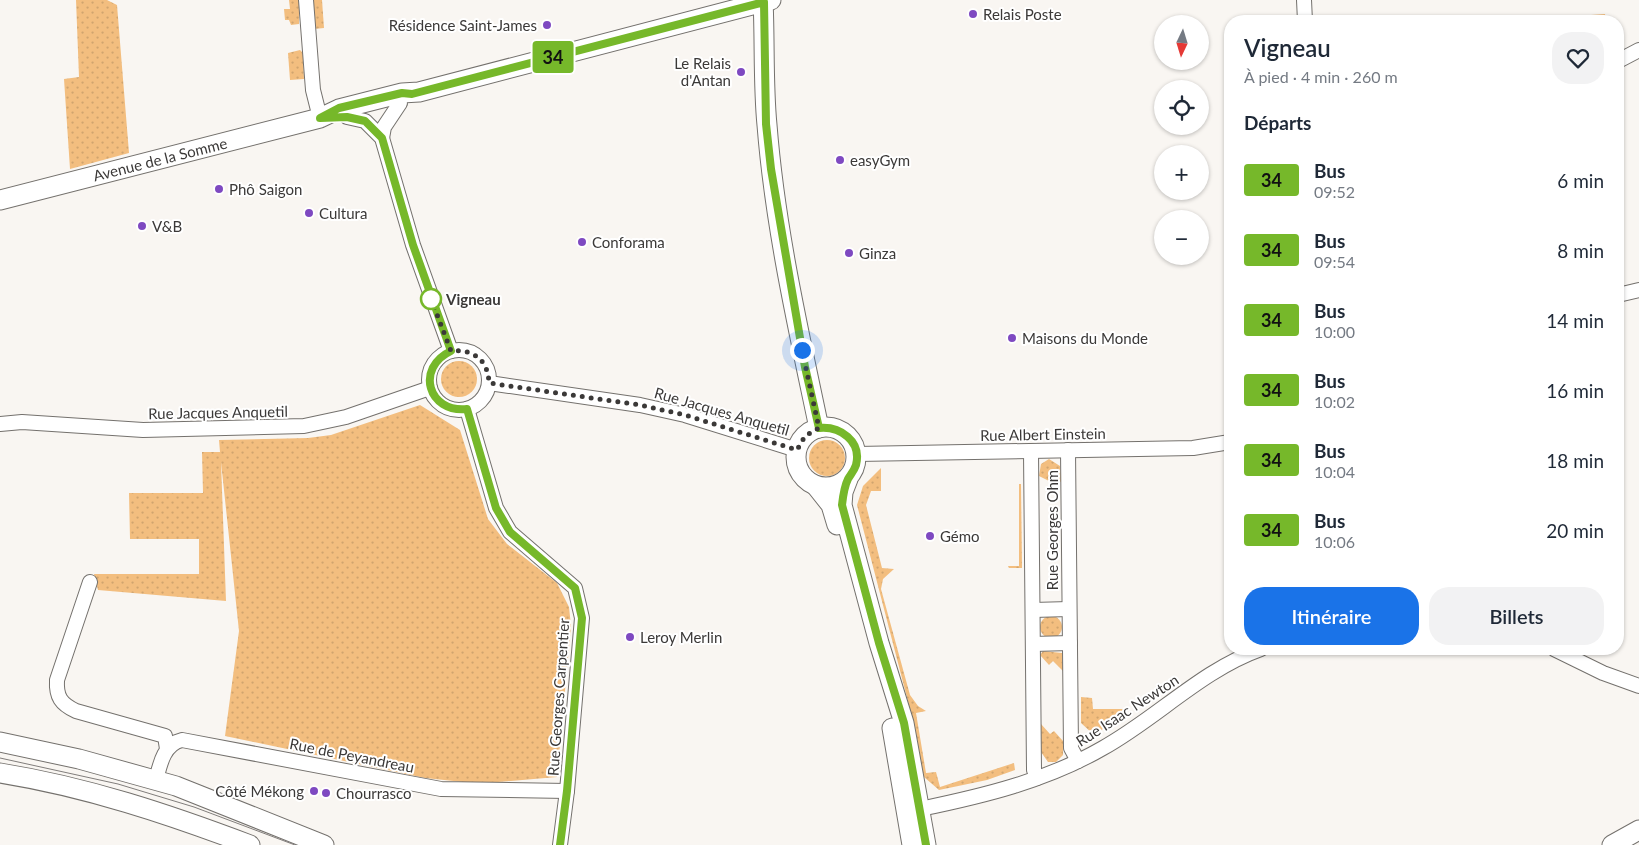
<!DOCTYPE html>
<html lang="fr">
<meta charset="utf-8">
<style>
body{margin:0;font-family:Lato,sans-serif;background:#f2f2f3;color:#1f2937;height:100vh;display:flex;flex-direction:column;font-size:19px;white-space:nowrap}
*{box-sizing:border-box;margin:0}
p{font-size:16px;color:#747a83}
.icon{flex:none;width:28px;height:28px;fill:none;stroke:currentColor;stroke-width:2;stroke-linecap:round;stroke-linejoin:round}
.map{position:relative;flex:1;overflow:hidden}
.drawer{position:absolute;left:1224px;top:15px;width:400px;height:640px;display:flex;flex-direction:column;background:#fff;border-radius:20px;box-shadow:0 1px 4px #0004}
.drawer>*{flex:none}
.badge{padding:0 10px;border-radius:4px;font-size:18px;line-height:32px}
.needle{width:32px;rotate:184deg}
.tools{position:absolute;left:1154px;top:15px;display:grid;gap:10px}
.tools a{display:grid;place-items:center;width:55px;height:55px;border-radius:50%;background:#fff;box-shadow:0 1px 4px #0004;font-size:25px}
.you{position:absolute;width:25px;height:25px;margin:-12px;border:4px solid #fff;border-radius:50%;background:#1a73e8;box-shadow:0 0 0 8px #1a73e833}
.map>.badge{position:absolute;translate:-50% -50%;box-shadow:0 0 0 2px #fff}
h2{padding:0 20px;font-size:19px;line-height:45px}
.round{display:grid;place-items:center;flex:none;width:52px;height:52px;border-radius:20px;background:#f2f2f3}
.overview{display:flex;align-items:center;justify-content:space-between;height:85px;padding:0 20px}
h1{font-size:24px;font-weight:600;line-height:38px}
.cta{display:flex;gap:10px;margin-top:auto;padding:10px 20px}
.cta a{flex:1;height:58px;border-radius:20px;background:#1a73e8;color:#fff;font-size:20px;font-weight:600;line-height:58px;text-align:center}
.cta a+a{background:#f2f2f3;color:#1f2937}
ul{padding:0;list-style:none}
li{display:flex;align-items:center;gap:15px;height:70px;padding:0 20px}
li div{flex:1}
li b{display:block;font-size:19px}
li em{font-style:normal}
li .badge{min-width:55px;font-weight:700;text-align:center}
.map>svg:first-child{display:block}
.green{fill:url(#green-dots)}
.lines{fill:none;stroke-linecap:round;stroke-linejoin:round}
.street-casing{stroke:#74716d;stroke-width:16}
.secondary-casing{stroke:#74716d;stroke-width:21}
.street{stroke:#fff;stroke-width:14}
.secondary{stroke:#fff;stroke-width:19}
.tram{stroke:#807d7b;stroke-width:1}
.line-casing{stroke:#fff;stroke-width:11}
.line{stroke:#76b82a;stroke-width:8}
.walk{stroke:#3b3938;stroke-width:5;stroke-dasharray:0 9}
.poi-dot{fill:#7e49c1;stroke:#fff;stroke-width:2}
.stop-dot{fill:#fff;stroke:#76b82a;stroke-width:2.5}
.labels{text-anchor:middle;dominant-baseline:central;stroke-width:4;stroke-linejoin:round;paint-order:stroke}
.poi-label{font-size:15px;fill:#3b3938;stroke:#fff;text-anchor:start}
.street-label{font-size:15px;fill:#3b3938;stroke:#fff}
.stop-label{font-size:15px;font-weight:bold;fill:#3b3938;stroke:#fff;text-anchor:start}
</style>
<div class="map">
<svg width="1639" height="845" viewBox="0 0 1639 845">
<defs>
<pattern id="green-dots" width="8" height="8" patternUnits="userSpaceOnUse" patternTransform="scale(1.25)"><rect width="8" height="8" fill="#f3be7f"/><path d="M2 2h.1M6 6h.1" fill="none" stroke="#d1a46e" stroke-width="1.8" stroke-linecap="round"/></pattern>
</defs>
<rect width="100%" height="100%" fill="#f9f6f2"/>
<!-- green -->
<g class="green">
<polygon points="76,0 107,0 117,5 129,153 70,169 64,79 79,77"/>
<polygon points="289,0 299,0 299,24 291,25 289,20 285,20 284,9 290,9"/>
<polygon points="312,0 322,0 324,28 314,29"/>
<polygon points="1605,14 1606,21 1522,21 1521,20"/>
<polygon points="300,50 303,53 304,79 290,80 288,53"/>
<circle cx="459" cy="379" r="18"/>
<polygon points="420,405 460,430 488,519 507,544 557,583 569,607 571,626 557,777 498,782 463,782 425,778 225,736 239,631 221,462 226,601 98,590 94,574 199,574 199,539 130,539 129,493 203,493 202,452 220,452 219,440 308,438 331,435"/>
<circle cx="827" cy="458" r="18"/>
<polygon points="1049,459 1060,466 1061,482 1053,477 1051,482 1039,476 1041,464"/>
<polygon points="881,468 881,491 871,491 866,505 882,568 894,569 883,579 881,589 910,695 918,706 926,711 916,713 926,773 936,772 940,787 1014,763 1015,770 987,780 939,790 924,777 911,713 857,505 863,486"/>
<polygon points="1019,484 1021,484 1022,568 1009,568 1008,566 1019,566"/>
<circle cx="1051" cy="627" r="11"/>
<polygon points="1043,651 1062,653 1063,671 1053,661 1049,665 1040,655"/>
<polygon points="1081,697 1092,698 1093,709 1123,709 1123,719 1093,734 1081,723"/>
<polygon points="1041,724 1050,734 1054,731 1063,741 1063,755 1056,762 1048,762 1041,752"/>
</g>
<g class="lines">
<!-- street casing -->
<g class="street-casing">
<g id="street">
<polyline points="306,0 313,90 320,118"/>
<polyline points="1304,0 1305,21"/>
<polyline points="1620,60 1639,50"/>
<polyline points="347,117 365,121 382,138 413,245 451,351"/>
<polyline points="382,138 384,127 400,103"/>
<polyline points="1618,295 1639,290"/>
<circle cx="459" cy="380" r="30"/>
<polyline points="489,383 640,405 685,415 797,450"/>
<polyline points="467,409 496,508 510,532 575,588 582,618 567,791 560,845"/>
<polyline points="0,424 22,422 143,430 304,426 346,417 430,388"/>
<polyline points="1068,450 1071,748 1078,761"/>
<polyline points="1031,452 1034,770 1037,778"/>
<polyline points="857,454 1193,448 1230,442"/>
<path d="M90 582 57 680C56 697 61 704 76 711L165 736 167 749"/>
<polyline points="1033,610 1069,609"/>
<polyline points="1033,644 1070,643"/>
<polyline points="1554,649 1603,673 1639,686"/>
<path d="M156 780C160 764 164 744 182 740L441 789 567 791"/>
<path d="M920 809C983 796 1046 781 1103 748 1157 718 1202 670 1261 649"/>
</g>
</g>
<!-- secondary casing -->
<g class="secondary-casing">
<g id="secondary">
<path d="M763 0C765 42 763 84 767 125 775 227 798 328 819 428"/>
<polyline points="0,200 320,118 339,109 402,93 419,92 771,0"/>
<circle cx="826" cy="457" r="30"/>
<polyline points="848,479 843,492 842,505 879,643 904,723 926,845"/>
<polyline points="816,486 831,505 837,525"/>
<polyline points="892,728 912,845"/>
<polyline points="0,742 79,759 176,786 324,845"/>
<path d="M0 773C87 787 168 814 250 845"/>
<polyline points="1612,845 1639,830"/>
</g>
</g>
<!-- street -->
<use href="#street" class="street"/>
<!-- secondary -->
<use href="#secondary" class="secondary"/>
<!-- tram -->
<polyline class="tram" points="0,758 118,784 194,807 295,845"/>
</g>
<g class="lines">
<!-- line casing -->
<g class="line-casing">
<path id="line" d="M560 845 567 791 582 618 575 588 510 532 496 508 467 409C428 413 415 368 451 351L413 245 382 138 365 121 347 117 320 118 339 108 402 93 412 94 764 2 766 124 771 169 805 367 819 428C840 426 862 441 856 465 854 471 851 474 848 479 844 487 843 496 842 505L879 643 904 723 926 845"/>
</g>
<!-- line -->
<use href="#line" class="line"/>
<!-- walk -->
<path class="walk" d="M431 299 451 351C474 349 488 360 489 383L640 405 685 415 797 450 805 436 819 428 802 350"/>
</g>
<!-- markers -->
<g class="poi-dot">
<circle cx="973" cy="14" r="5"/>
<circle cx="547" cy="25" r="5"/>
<circle cx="741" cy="72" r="5"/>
<circle cx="840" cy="160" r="5"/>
<circle cx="219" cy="189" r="5"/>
<circle cx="309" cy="213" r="5"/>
<circle cx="142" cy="226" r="5"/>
<circle cx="582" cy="242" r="5"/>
<circle cx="849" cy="253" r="5"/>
<circle cx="1012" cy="338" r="5"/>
<circle cx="930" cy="536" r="5"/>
<circle cx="630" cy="637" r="5"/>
<circle cx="314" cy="791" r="5"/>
<circle cx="326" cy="793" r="5"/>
</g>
<circle class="stop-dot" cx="431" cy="299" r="10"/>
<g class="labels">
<!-- poi labels -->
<g class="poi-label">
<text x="983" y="14">Relais Poste</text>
<text x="537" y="25" text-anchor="end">Résidence Saint-James</text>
<text x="731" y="63" text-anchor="end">Le Relais<tspan x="731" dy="17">d'Antan</tspan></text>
<text x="850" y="160">easyGym</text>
<text x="229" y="189">Phô Saigon</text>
<text x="319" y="213">Cultura</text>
<text x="152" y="226">V&amp;B</text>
<text x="592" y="242">Conforama</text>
<text x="859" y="253">Ginza</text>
<text x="1022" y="338">Maisons du Monde</text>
<text x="940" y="536">Gémo</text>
<text x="640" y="637">Leroy Merlin</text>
<text x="304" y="791" text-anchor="end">Côté Mékong</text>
<text x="336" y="793">Chourrasco</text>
</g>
<!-- street labels -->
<g class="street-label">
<text transform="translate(160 159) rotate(-14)">Avenue de la Somme</text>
<text transform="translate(722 411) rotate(16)">Rue Jacques Anquetil</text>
<text transform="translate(218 412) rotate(-1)">Rue Jacques Anquetil</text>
<text transform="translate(1043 434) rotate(-1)">Rue Albert Einstein</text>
<text transform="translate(1052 530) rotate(-90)">Rue Georges Ohm</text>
<text transform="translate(558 697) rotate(-86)">Rue Georges Carpentier</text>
<text transform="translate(1127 710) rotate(-33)">Rue Isaac Newton</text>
<text transform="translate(352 755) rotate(11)">Rue de Peyandreau</text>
</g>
<!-- stop labels -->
<g class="stop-label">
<text x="446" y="299">Vigneau</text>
</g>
</g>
</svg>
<div class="tools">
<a><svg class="needle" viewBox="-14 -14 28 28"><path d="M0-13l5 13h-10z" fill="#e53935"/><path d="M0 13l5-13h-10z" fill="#747a83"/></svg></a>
<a><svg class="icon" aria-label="locate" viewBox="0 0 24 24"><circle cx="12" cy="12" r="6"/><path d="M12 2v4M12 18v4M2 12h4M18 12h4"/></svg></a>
<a>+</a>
<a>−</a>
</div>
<div class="you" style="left:802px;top:350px"></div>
<b class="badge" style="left:553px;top:57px;background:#76b82a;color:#111">34</b>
<section class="drawer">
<div class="overview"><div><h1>Vigneau</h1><p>À pied · 4 min · 260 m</p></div><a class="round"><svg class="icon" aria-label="heart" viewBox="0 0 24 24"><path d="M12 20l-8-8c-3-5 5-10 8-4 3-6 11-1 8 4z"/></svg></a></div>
<h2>Départs</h2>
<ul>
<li><span class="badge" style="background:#76b82a;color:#111">34</span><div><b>Bus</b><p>09:52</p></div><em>6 min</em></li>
<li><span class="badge" style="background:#76b82a;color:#111">34</span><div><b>Bus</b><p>09:54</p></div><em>8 min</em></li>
<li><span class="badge" style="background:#76b82a;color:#111">34</span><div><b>Bus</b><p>10:00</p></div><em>14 min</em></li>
<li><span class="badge" style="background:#76b82a;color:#111">34</span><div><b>Bus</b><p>10:02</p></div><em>16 min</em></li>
<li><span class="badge" style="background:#76b82a;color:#111">34</span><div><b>Bus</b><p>10:04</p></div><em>18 min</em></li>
<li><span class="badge" style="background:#76b82a;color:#111">34</span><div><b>Bus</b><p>10:06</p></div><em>20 min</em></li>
</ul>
<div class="cta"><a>Itinéraire</a><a>Billets</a></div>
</section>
</div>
